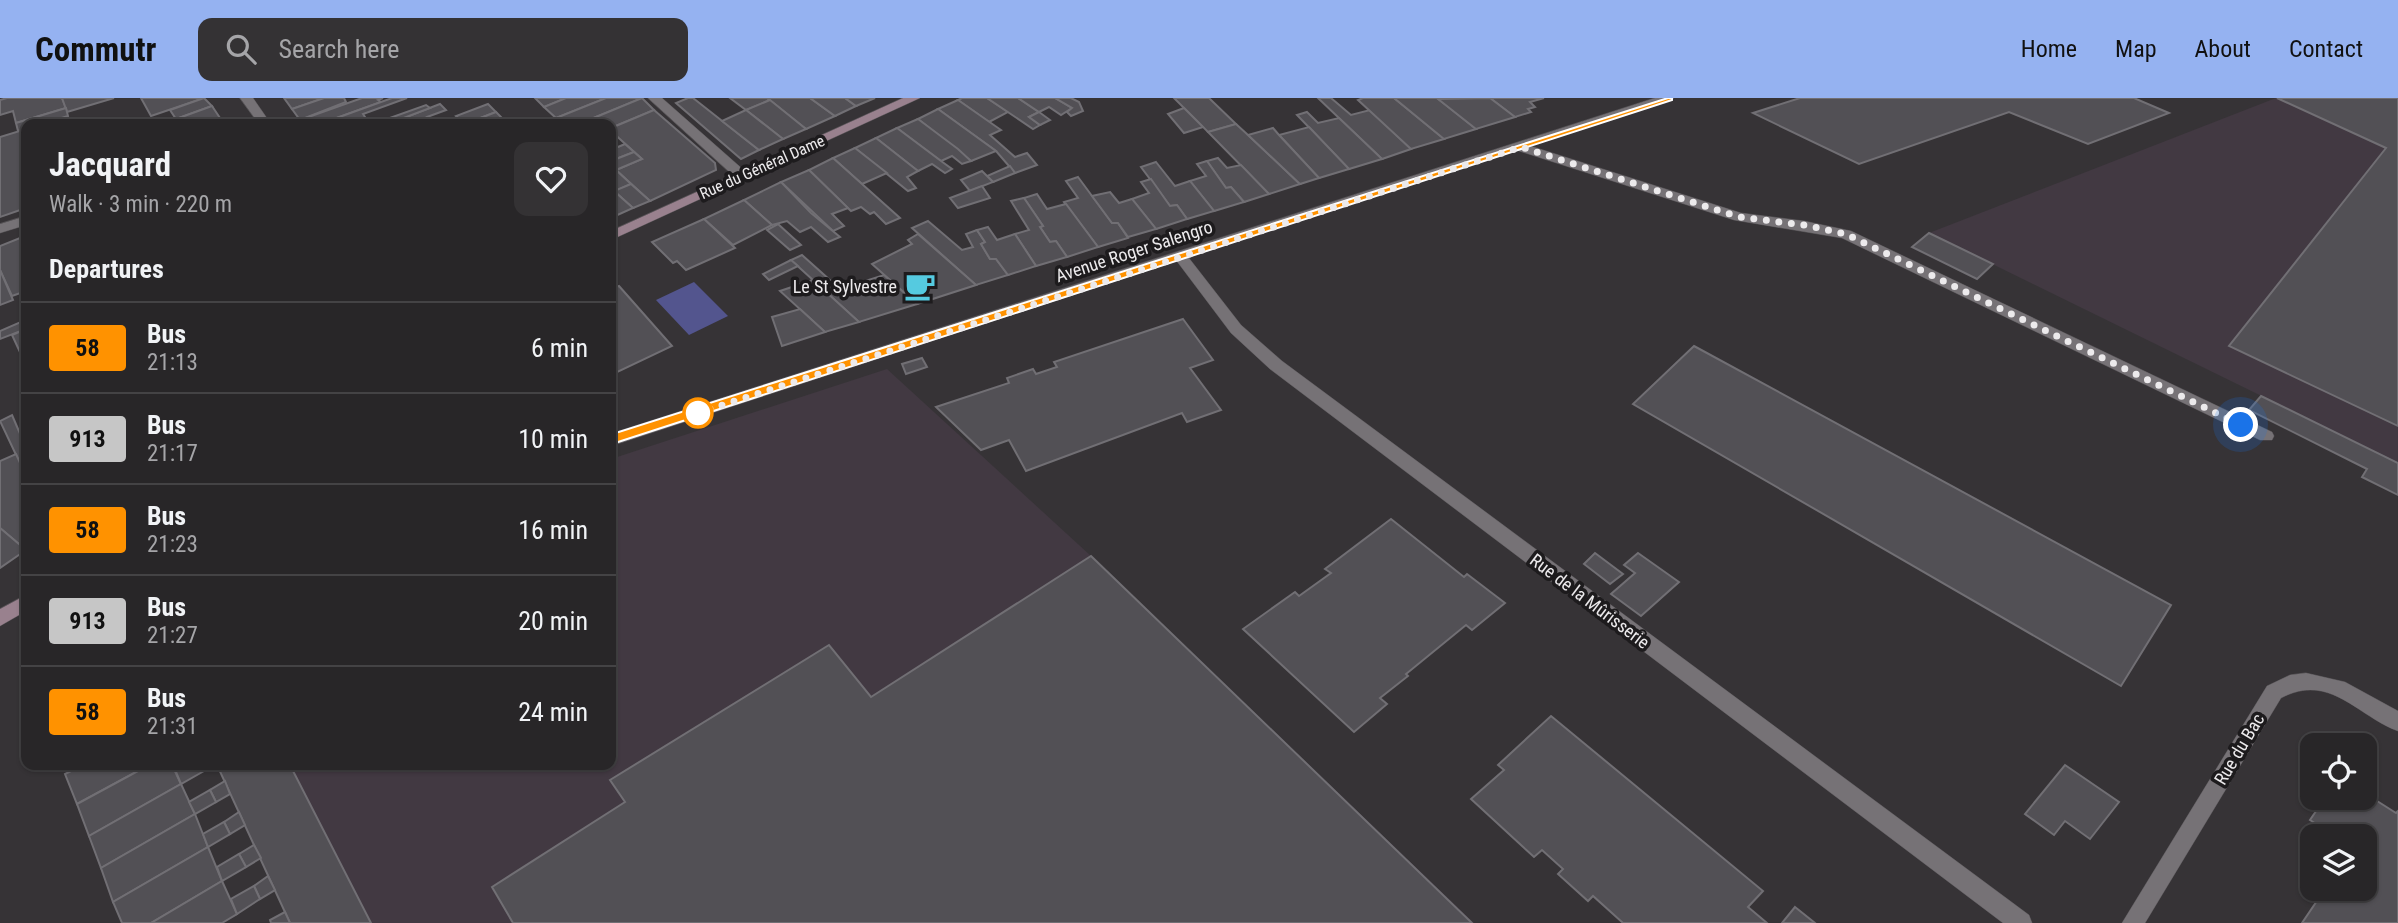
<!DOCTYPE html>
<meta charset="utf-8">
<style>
body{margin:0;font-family:"Roboto Condensed",sans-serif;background:#343234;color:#f1f3f6;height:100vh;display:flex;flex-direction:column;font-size:26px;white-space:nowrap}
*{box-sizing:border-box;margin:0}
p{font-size:23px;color:#a5a5a8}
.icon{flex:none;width:38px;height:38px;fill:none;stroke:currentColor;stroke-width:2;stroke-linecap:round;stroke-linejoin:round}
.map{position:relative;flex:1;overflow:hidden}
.side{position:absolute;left:21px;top:21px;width:595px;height:651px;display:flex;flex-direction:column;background:#282628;border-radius:14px;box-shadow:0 2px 5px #0004,0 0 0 2px #444345}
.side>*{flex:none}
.badge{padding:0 14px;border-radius:5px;font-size:24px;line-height:46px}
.tools{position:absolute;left:2300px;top:635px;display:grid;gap:14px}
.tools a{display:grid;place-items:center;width:77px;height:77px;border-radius:14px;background:#282628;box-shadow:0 2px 5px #0004,0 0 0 2px #444345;font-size:35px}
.you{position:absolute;width:35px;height:35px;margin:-18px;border:5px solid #fff;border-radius:50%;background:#1a73e8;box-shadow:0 0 0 10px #1a73e833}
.map>.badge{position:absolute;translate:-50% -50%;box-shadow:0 0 0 4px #fff}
h2{padding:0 28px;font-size:26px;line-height:63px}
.round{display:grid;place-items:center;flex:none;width:74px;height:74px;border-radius:14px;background:#343234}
.head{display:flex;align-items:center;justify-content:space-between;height:119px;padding:0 28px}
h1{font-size:33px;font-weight:700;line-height:52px}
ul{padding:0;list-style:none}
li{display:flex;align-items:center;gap:21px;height:91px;padding:0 28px;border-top:2px solid #444345}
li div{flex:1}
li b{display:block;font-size:26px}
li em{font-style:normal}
li .badge{min-width:77px;font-weight:700;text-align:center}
header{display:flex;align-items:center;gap:42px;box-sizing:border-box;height:98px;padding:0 35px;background:#95b2f1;color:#111}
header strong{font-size:33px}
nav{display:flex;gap:38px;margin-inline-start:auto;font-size:24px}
.search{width:490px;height:63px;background:#343234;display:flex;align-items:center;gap:18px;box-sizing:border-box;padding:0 24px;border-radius:14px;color:#a5a5a8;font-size:26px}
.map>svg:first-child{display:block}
.built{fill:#423942}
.water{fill:#53558e}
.building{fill:#525055;stroke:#716f74;stroke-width:2}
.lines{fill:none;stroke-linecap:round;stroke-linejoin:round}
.lane-casing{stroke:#545154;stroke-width:1}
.street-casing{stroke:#545154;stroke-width:1}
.secondary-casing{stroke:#545154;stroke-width:1}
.lane{fill:#767276;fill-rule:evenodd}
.street{fill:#767276;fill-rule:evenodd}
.secondary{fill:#99818e;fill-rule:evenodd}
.line{fill:#ff9200;stroke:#fff;stroke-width:2}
.walk{stroke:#eceaec;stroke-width:7;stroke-dasharray:0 12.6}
.stop-dot{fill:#fff;stroke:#ff9200;stroke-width:3.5}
.labels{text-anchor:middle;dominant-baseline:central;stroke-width:7;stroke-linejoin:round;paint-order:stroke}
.far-street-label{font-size:16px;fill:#eceaec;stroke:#1d1b1d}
.street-label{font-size:18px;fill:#eceaec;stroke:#1d1b1d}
.poi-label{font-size:18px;fill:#eceaec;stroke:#1d1b1d;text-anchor:end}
</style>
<header>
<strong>Commutr</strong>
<div class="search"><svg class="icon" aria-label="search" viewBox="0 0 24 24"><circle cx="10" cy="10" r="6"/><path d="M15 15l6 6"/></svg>Search here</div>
<nav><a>Home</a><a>Map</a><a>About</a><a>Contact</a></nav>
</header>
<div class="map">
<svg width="2398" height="825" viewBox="0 0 2398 825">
<rect width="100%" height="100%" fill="#363336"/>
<!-- built -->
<g class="built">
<polygon points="2276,0 2398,0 2398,365 1929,135"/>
<polygon points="887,271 1091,458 1474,825 366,825 285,667 611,667 611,361"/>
</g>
<!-- water -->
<polygon class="water" points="694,184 728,218 689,237 656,202"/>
<!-- building -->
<g class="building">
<polygon points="7,0 62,0 66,10 16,25 13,13 0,17 0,2"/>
<polygon points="62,0 114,0 67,14"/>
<polygon points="141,0 204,0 151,18"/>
<polygon points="204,0 212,8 176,21 170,12"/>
<polygon points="284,0 324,0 292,11"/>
<polygon points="324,0 344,0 346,4 300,22 292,11"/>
<polygon points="362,0 383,0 378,2 381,4 320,26 303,26 300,22"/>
<polygon points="392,0 407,0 363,16 367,22 354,26 320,26"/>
<polygon points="535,0 566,0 544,9"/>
<polygon points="566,0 606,0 556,20 544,9"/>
<polygon points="606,0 642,0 579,26 563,26 556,20"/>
<polygon points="642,0 654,12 611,30 611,26 579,26"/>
<polygon points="688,0 693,0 759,52 741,61 676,5"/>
<polygon points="730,0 767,0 770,2 746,12"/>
<polygon points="767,0 810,0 835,18 806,31"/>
<polygon points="810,0 845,0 856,8 835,18"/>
<polygon points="845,0 875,0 856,8"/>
<polygon points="962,0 987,0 1008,14 989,24 958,2"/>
<polygon points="987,0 1018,0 1039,14 1029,19 1040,27 1033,31"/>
<polygon points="1018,0 1055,0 1072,10 1061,17 1049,9 1039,14"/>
<polygon points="1055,0 1071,0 1079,4 1083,13 1071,18 1067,14 1072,10"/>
<polygon points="1174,0 1209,0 1236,26 1208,34"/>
<polygon points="1318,0 1331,0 1351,17 1370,12 1411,51 1382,61"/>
<polygon points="1363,0 1394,0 1444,41 1411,51 1358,2"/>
<polygon points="1394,0 1437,0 1476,31 1444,41"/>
<polygon points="1490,0 1544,0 1530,4 1535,9 1528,11 1531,14 1515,19"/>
<polygon points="1490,0 1515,19 1476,31 1438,1"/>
<polygon points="1800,0 2134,0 2169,15 2088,46 2009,14 1859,66 1753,15"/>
<polygon points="2277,0 2398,0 2398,328 2229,248 2386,50"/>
<polygon points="770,2 806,31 783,41 746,12"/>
<polygon points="958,2 1001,32 990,37 1015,59 1027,55 1037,67 1015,75 996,53 938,11"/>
<polygon points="440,6 446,12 427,19 433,26 388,26"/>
<polygon points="488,6 496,14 465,26 456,18"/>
<polygon points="426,7 430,10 388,26 373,26"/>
<polygon points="212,8 224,26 179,26 176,21"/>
<polygon points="66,10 68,18 42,26 26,26 26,31 18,33 16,25"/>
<polygon points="1184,10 1203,29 1184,35 1168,16"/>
<polygon points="938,11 996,53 971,63 918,21"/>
<polygon points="654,12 715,65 716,72 650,103 616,72 642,61 611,33 611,30"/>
<polygon points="746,12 783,41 759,52 722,23"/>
<polygon points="496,14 503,21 490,26 465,26"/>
<polygon points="1039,14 1050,22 1040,27 1029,19"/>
<polygon points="1307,14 1318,25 1339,20 1382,61 1349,71 1297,17"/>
<polygon points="918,21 958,51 971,63 962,66 952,58 941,63 897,30"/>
<polygon points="1236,26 1248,37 1300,86 1269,96 1208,34"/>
<polygon points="1309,29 1349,71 1319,80 1279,37"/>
<polygon points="897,30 941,63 952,71 945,75 932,66 918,73 876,40"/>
<polygon points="1273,30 1279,37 1319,80 1300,86 1248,37"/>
<polygon points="26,31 26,110 0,119 0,39"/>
<polygon points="876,40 918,73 907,79 916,90 908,93 855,50"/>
<polygon points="625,46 634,54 611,63 611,52"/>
<polygon points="855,50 887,75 862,86 833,60"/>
<polygon points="634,54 642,61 616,72 611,68 611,63"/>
<polygon points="833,60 862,86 900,120 886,126 874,114 870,116 861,109 851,113 809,72"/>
<polygon points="1218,60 1227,70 1241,67 1269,96 1244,104 1231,89 1226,90 1207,63"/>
<polygon points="1207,63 1226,90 1231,89 1244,104 1214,113 1190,83 1206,78 1197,66"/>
<polygon points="1156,64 1175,88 1190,83 1214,113 1187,121 1177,107 1170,108 1141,69"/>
<polygon points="1010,68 1015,75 993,84 987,78"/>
<polygon points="616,72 631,86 611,95 611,74"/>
<polygon points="809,72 848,110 832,116 844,128 833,133 781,84"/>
<polygon points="982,73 993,84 970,93 961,82"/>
<polygon points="1078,79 1112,125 1118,125 1128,140 1098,149 1064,104 1078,100 1066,83"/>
<polygon points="1151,81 1170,108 1177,107 1187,121 1156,131 1132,101 1149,95 1141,84"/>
<polygon points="781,84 811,115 840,139 828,144 811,129 800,134 787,123 772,127 744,102"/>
<polygon points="631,86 650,103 633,110 614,93"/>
<polygon points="982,88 990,100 958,110 950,100"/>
<polygon points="614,93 633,110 613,119 611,117 611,95"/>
<polygon points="1110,94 1119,105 1132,101 1156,131 1128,139 1118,125 1112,125 1092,98"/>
<polygon points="1037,96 1047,111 1066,106 1098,149 1067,159 1056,143 1050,144 1040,129 1043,128 1024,100"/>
<polygon points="1024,100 1043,128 1040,129 1050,144 1056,143 1067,159 1036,168 1015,136 1029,132 1011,103"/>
<polygon points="744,102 772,127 733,147 704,121"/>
<polygon points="704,121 735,150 686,172 677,163 673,165 652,144"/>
<polygon points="928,123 962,152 973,149 966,136 977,132 985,144 981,146 990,161 996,161 1008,177 976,187 912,130"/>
<polygon points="778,126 801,147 790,152 767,132"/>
<polygon points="988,129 997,142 1015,136 1036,168 1008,177 996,161 990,161 981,146 985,144 977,132"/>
<polygon points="1929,135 1993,166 1977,181 1912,149"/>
<polygon points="918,136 976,187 917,206 872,166 912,146 908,142"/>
<polygon points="25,138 26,193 12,198 0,172 0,148"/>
<polygon points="802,157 840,191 884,177 917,206 859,224 791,162"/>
<polygon points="791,162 798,168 769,182 763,176"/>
<polygon points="0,172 13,202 0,207"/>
<polygon points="813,182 859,224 825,234 780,193"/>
<polygon points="619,188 672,248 611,277 611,191"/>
<polygon points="800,211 825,234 782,248 772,219"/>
<polygon points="1183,221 1213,262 1190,270 1221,312 1187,324 1182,315 1026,373 1009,342 981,352 936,309 1009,285 1007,280 1033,271 1036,276 1057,269 1054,264"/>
<polygon points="23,223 26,231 0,241 0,233"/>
<polygon points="26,231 26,267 12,237"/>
<polygon points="1694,248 2171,507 2121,588 1633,306"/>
<polygon points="922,260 927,269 906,276 902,266"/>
<polygon points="2261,298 2398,365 2398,397 2362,379 2367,371 2249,312"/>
<polygon points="12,317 24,345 26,345 26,378 0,323"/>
<polygon points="16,356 26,378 26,452 0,430 0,363"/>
<polygon points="1391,421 1464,479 1467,476 1505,505 1472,532 1466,527 1406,576 1408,578 1380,600 1387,606 1354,634 1243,531 1295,494 1299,498 1331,475 1325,471"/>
<polygon points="0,430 26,452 0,470"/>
<polygon points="1595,455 1623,476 1610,486 1584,466"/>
<polygon points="1638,455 1679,484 1641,518 1611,496 1635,475 1624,467"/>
<polygon points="1091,458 1472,825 513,825 492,789 625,704 610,682 829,547 871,599"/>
<polygon points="1551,618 1763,793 1748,809 1767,825 1623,825 1593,798 1588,803 1558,776 1563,771 1542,752 1534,759 1471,701 1504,672 1498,667"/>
<polygon points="83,667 149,667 77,706 65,676"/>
<polygon points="149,667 172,667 181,686 89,738 77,706"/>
<polygon points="188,667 200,667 204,673 181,686 176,674"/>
<polygon points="217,667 290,667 371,825 290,825"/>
<polygon points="2065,667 2119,704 2090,741 2065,723 2054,737 2025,716"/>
<polygon points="225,683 230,696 216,704 210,692"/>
<polygon points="181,686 195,716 101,770 89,738"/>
<polygon points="210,692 216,704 195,716 189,704"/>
<polygon points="2325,700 2360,700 2372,708 2377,703 2396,715 2398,713 2398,825 2302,825 2325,791 2364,791 2364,738 2335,738 2310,722"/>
<polygon points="239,714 245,727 230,736 224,724"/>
<polygon points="195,716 208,749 113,804 101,770"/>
<polygon points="224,724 230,736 208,749 203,736"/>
<polygon points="254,747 261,760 246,769 239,756"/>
<polygon points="208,749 222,783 151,825 122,825 113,804"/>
<polygon points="239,756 246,769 222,783 217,769"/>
<polygon points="268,778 275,792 260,801 254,788"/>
<polygon points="222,783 237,816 222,825 151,825"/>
<polygon points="254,788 260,801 237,816 231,801"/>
<polygon points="1795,809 1815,825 1782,825"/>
<polygon points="285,814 290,825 271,825 270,822"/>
</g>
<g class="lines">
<!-- lane casing -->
<g class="lane-casing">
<g id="lane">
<polygon points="648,0 662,0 747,75 747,81 737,81"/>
<polygon points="1521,45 1741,115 1804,123 1851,133 2272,334 2274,338 2272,342 2260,342 1842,140 1734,122 1516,52 1516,46"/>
<polygon points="26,118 26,127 0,135 0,126"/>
<polygon points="1180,153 1185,155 1241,227 1282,263 2029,817 2032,825 2003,825 1270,271 1231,235 1173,158"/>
<path d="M2306 575 2345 584 2398 613V633C2357 618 2330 574 2281 600L2145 825H2122L2267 588 2290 577Z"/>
</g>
</g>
<!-- street casing -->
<g class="street-casing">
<g id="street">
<polygon points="240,0 253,0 271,26 259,26"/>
<polygon points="1655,0 1674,0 611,348 611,336"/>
</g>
</g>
<!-- secondary casing -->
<g class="secondary-casing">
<g id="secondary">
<polygon points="903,0 920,0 611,142 611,133"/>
<polygon points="26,497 26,513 0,528 0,511"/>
</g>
</g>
<!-- lane -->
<use href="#lane" class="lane"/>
<!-- street -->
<use href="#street" class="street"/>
<!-- secondary -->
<use href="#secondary" class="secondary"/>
</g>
<!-- line -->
<polygon class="line" points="1668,0 1672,0 1672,2 615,345 606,345 604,342 606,338"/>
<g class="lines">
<!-- walk -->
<polyline class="walk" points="698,315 1521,49 1739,119 1804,127 1846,136 2241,327"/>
</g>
<!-- icons -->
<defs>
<g id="cafe-bare" transform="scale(2.415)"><path d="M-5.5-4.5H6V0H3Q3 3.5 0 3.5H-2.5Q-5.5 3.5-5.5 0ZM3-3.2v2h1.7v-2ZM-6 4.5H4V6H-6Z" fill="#55cae0" stroke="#1d1b1d" stroke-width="2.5" paint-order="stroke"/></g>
</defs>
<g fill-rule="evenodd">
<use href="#cafe-bare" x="920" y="188"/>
</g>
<!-- markers -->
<circle class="stop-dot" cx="698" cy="315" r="14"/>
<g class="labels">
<!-- far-street labels -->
<g class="far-street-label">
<text transform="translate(762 69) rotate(-24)">Rue du Général Dame</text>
</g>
<!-- street labels -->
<g class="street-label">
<text transform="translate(1134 153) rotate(-18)">Avenue Roger Salengro</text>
<text transform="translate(1590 503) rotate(37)">Rue de la Mûrisserie</text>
<text transform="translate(2239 651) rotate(-59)">Rue du Bac</text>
</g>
<!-- poi labels -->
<g class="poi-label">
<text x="897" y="188">Le St Sylvestre</text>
</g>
</g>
</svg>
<div class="tools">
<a><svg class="icon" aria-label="locate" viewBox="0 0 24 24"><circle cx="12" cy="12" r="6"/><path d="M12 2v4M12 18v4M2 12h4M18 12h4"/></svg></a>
<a><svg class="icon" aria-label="layers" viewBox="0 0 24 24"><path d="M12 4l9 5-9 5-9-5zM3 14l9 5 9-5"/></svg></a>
</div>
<div class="you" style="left:2241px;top:327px"></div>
<section class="side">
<div class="head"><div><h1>Jacquard</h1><p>Walk · 3 min · 220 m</p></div><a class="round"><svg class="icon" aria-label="heart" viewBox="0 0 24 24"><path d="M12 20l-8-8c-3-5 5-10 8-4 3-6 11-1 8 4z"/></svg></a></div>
<h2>Departures</h2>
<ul>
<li><span class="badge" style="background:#ff9200;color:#111">58</span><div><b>Bus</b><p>21:13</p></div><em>6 min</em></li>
<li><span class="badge" style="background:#c6c6c6;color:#111">913</span><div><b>Bus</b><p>21:17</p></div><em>10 min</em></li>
<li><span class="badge" style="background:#ff9200;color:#111">58</span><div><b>Bus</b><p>21:23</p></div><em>16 min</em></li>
<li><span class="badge" style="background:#c6c6c6;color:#111">913</span><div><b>Bus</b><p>21:27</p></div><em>20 min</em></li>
<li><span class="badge" style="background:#ff9200;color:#111">58</span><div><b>Bus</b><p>21:31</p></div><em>24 min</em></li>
</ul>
</section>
</div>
